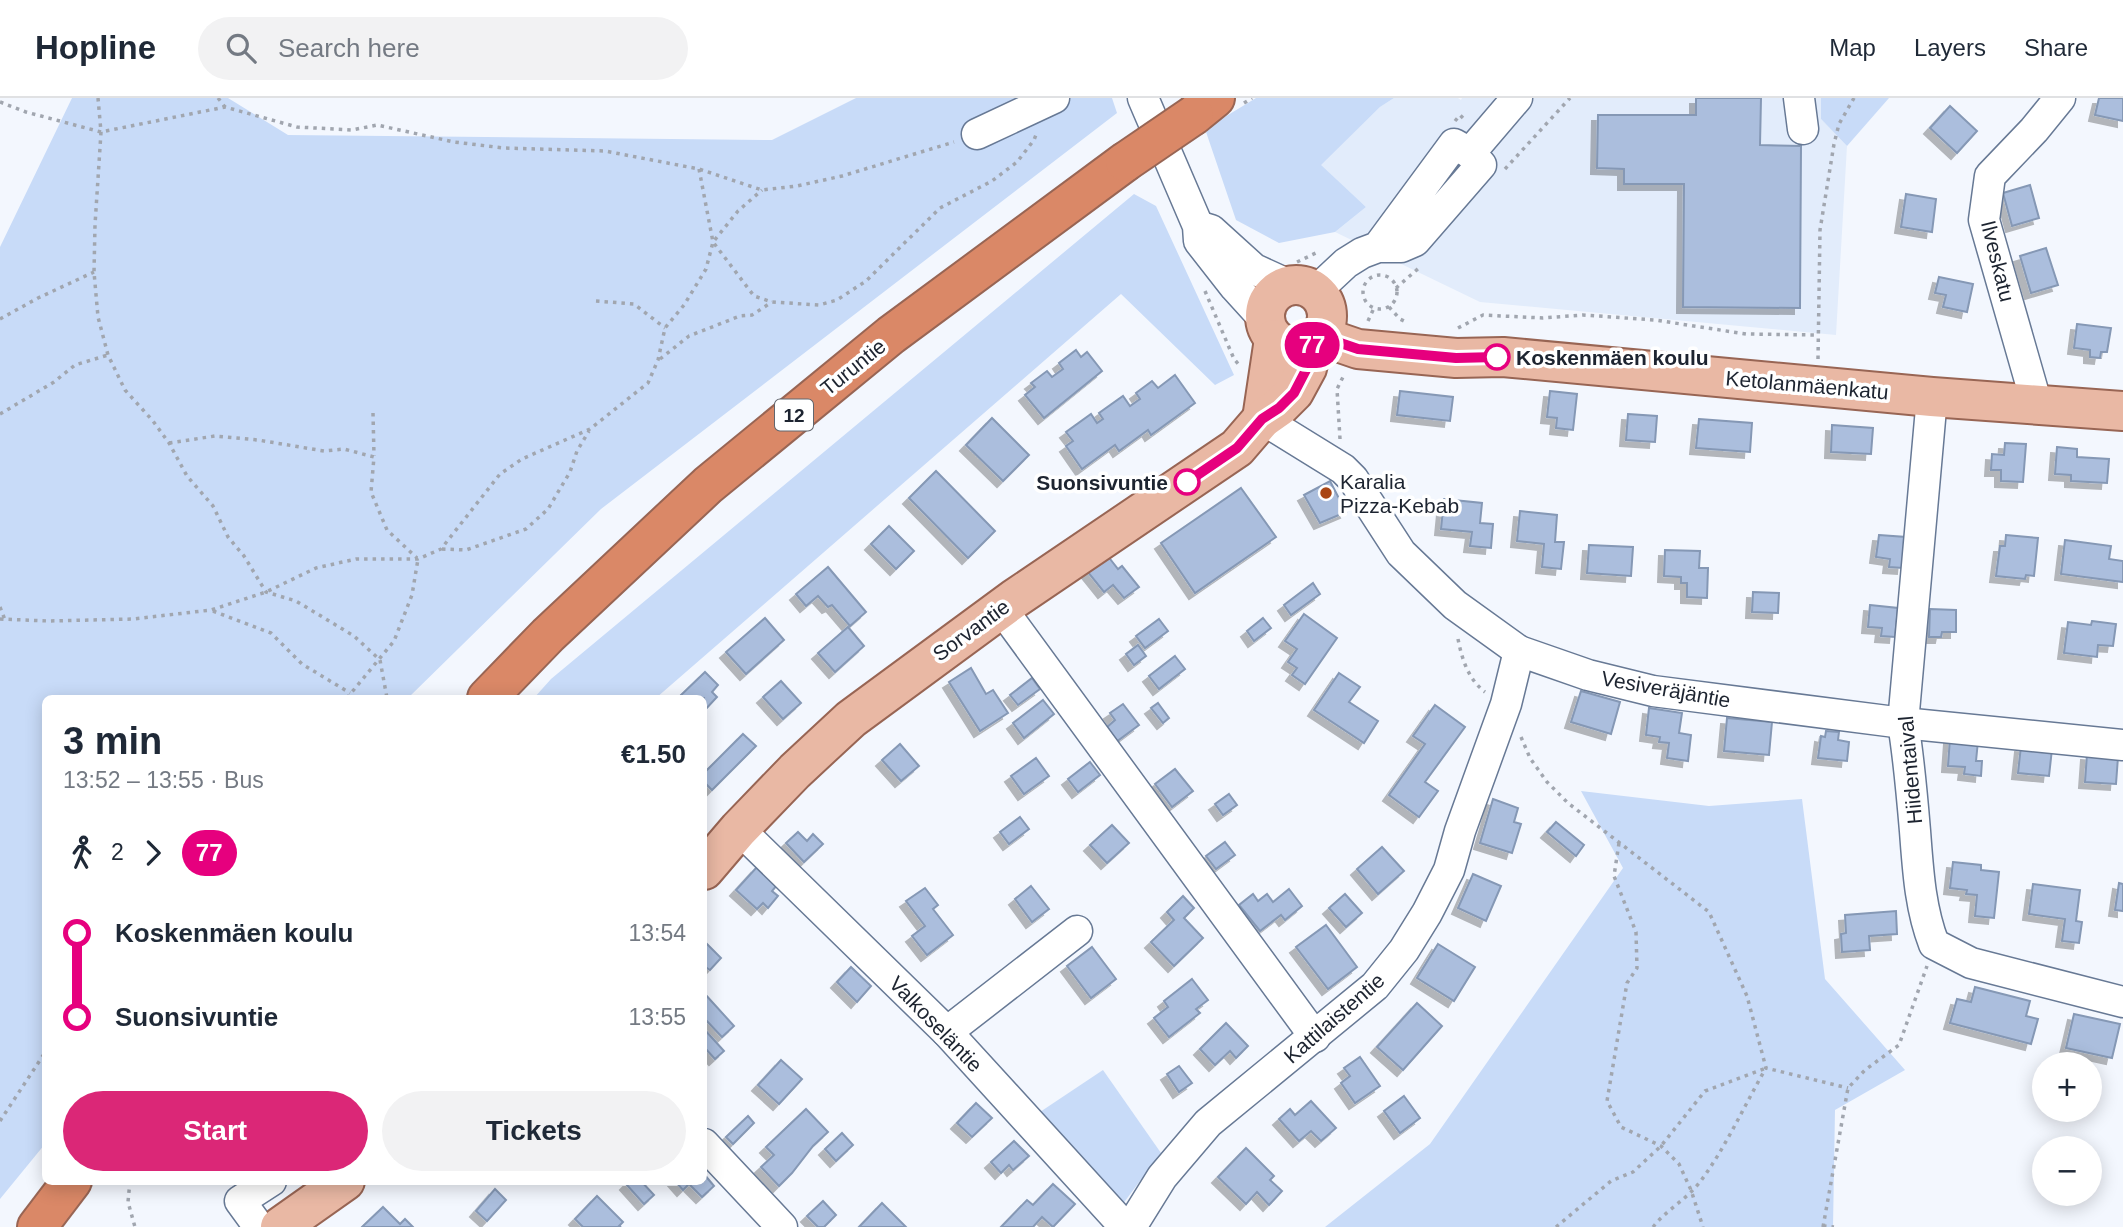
<!DOCTYPE html>
<meta charset="utf-8">
<style>
body{margin:0;font-family:Arial,sans-serif;background:#f2f2f3;color:#1f2937;height:100vh;display:flex;flex-direction:column;font-size:26px;white-space:nowrap}
*{box-sizing:border-box;margin:0}
p{font-size:23px;color:#747a83}
.icon{flex:none;width:38px;height:38px;fill:none;stroke:currentColor;stroke-width:2;stroke-linecap:round;stroke-linejoin:round}
.map{position:relative;flex:1;overflow:hidden}
.panel{position:absolute;left:42px;top:597px;width:665px;height:490px;display:flex;flex-direction:column;background:#fff;border-radius:10px;box-shadow:0 4px 18px #0003}
.panel>*{flex:none}
.badge{padding:0 14px;border-radius:23px;font-size:24px;line-height:46px}
.fabs{position:absolute;left:2032px;top:954px;display:grid;gap:14px}
.fabs a{display:grid;place-items:center;width:70px;height:70px;border-radius:50%;background:#fff;box-shadow:0 4px 18px #0003;font-size:35px}
.map>.badge{position:absolute;translate:-50% -50%;box-shadow:0 0 0 4px #fff}
.legs{display:flex;align-items:center;gap:10px;height:77px;padding:0 21px;font-size:23px}
.legs p{margin-inline-start:auto}
.head{display:flex;align-items:center;justify-content:space-between;height:119px;padding:0 21px}
h1{font-size:38px;font-weight:700;line-height:52px}
.primary-button{display:flex;gap:14px;margin-top:auto;padding:14px 21px}
.primary-button a{flex:1;height:80px;border-radius:42px;background:#db2777;color:#fff;font-size:28px;font-weight:700;line-height:80px;text-align:center}
.primary-button a+a{background:#f2f2f3;color:#1f2937}
ul{padding:0 21px;list-style:none}
li{display:flex;align-items:center;gap:24px;height:84px;font-size:26px}
li i{display:grid;place-items:center;width:10px;height:100%;margin:0 9px;background:currentColor}
li i::after{content:'';width:18px;height:18px;margin:-9px;border:5px solid;border-radius:50%;background:#fff}
li p{margin-inline-start:auto}
li:first-child i{background:linear-gradient(#0000 50%,currentColor 0)}
li:last-child i{background:linear-gradient(currentColor 50%,#0000 0)}
header{display:flex;align-items:center;gap:42px;box-sizing:border-box;height:98px;padding:0 35px;background:#fff;border-bottom:2px solid #e0e1e3}
header strong{font-size:33px}
nav{display:flex;gap:38px;margin-inline-start:auto;font-size:24px}
.search{width:490px;height:63px;background:#f2f2f3;display:flex;align-items:center;gap:18px;box-sizing:border-box;padding:0 24px;border-radius:38px;color:#747a83;font-size:26px}
.map>svg:first-child{display:block}
.built{fill:#e2ecfb}
.green{fill:#c8dbf8}
.building{fill:#abbedd;stroke:#8598b5;stroke-width:2;filter:url(#shadow)}
.lines{fill:none;stroke-linecap:round;stroke-linejoin:round}
.minor-casing{stroke:#677995;stroke-width:33}
.major-casing{stroke:#986554;stroke-width:42}
.highway-casing{stroke:#986554;stroke-width:42}
.path{stroke:#a1a6af;stroke-width:3.5;stroke-dasharray:3.5 5;stroke-linecap:butt}
.minor{stroke:#fff;stroke-width:30}
.major{stroke:#e9b8a4;stroke-width:38}
.highway{stroke:#da8867;stroke-width:38}
.highway-bridge-casing{stroke:#986554;stroke-width:42;stroke-linecap:butt}
.highway-bridge{stroke:#da8867;stroke-width:38}
.line-1-casing{stroke:#fff;stroke-width:16}
.line-1{stroke:#e6007e;stroke-width:10}
.stop-1-dot{fill:#fff;stroke:#e6007e;stroke-width:3.5}
.poi-dot{fill:#aa4615;stroke:#fff;stroke-width:2.5}
.labels{text-anchor:middle;dominant-baseline:central;stroke-width:7;stroke-linejoin:round;paint-order:stroke}
.shield{fill:#fff;stroke:#61666e;stroke-width:2}
.shield-label{font-size:19px;font-weight:bold;fill:#1d2430}
.street-label{font-size:21px;fill:#1d2430;stroke:#fff}
.stop-label{font-size:21px;font-weight:bold;fill:#1d2430;stroke:#fff;text-anchor:start}
.poi-label{font-size:21px;fill:#1d2430;stroke:#fff;text-anchor:start}
</style>
<header>
<strong>Hopline</strong>
<div class="search"><svg class="icon" aria-label="search" viewBox="0 0 24 24"><circle cx="10" cy="10" r="6"/><path d="M15 15l6 6"/></svg>Search here</div>
<nav><a>Map</a><a>Layers</a><a>Share</a></nav>
</header>
<div class="map">
<svg width="2123" height="1129" viewBox="0 0 2123 1129">
<defs>
<filter id="shadow"><feDropShadow dx="-6" dy="6" stdDeviation="0" flood-color="#0004"/></filter>
</defs>
<rect width="100%" height="100%" fill="#f3f7fe"/>
<!-- built -->
<polygon class="built" points="1394,0 1458,0 1461,2 1462,0 1821,0 1821,21 1847,48 1836,237 1480,204 1335,134 1366,109 1320,67 1380,9"/>
<!-- green -->
<g class="green">
<polygon points="72,0 228,0 288,37 772,42 856,0 1112,0 1117,15 601,411 408,600 46,600 45,1046 0,1101 0,149"/>
<polygon points="1256,0 1394,0 1380,9 1321,67 1366,109 1335,134 1279,145 1236,122 1205,31"/>
<polygon points="1821,0 1889,0 1847,48 1821,21"/>
<polygon points="1134,96 1156,108 1234,277 1215,287 1121,196 656,600 534,600 551,581"/>
<polygon points="1581,693 1709,708 1802,701 1825,881 1905,972 1835,1012 1833,1129 1325,1129 1430,1046 1623,770"/>
<polygon points="1103,972 1161,1055 1122,1107 1040,1014"/>
</g>
<!-- building -->
<g class="building">
<polygon points="1696,0 1761,0 1760,47 1801,48 1800,210 1683,209 1684,86 1624,86 1624,71 1597,70 1598,17 1696,17"/>
<polygon points="2099,0 2123,0 2123,23 2095,17"/>
<polygon points="1950,8 1977,33 1957,55 1930,30"/>
<polygon points="2030,87 2039,120 2012,128 2003,95"/>
<polygon points="1906,96 1936,101 1932,134 1901,129"/>
<polygon points="2046,150 2058,187 2031,195 2020,158"/>
<polygon points="1939,179 1973,186 1967,214 1943,209 1946,197 1935,195"/>
<polygon points="2077,226 2111,230 2107,254 2101,254 2100,260 2090,259 2090,252 2074,250"/>
<polygon points="1076,252 1081,259 1087,254 1102,273 1044,320 1025,297 1035,289 1031,285 1047,273 1052,279 1063,271 1059,265"/>
<polygon points="1175,277 1195,305 1151,337 1148,332 1119,353 1115,347 1082,371 1066,348 1073,343 1066,334 1091,316 1097,325 1103,321 1099,315 1123,298 1130,308 1140,301 1136,295 1152,283 1158,290"/>
<polygon points="1400,293 1453,299 1450,323 1397,317"/>
<polygon points="1550,293 1577,296 1573,332 1556,330 1557,320 1547,319"/>
<polygon points="1628,316 1657,318 1655,344 1626,342"/>
<polygon points="992,320 1029,357 1003,383 966,347"/>
<polygon points="1699,321 1752,325 1750,354 1696,350"/>
<polygon points="1832,327 1873,330 1871,356 1831,354"/>
<polygon points="2005,345 2026,346 2023,384 2001,383 2001,372 1991,372 1992,356 2004,357"/>
<polygon points="2057,349 2077,351 2077,359 2109,361 2107,385 2071,383 2071,377 2055,376"/>
<polygon points="936,373 995,433 968,460 909,400"/>
<polygon points="1330,383 1346,414 1320,425 1304,397"/>
<polygon points="1241,390 1276,439 1195,495 1161,445"/>
<polygon points="1444,401 1482,405 1480,425 1493,426 1491,450 1470,448 1472,434 1441,431"/>
<polygon points="1520,413 1557,417 1555,444 1564,444 1561,471 1542,469 1544,446 1517,443"/>
<polygon points="889,428 914,453 896,471 871,446"/>
<polygon points="1879,437 1906,439 1903,470 1889,469 1890,461 1876,459"/>
<polygon points="2006,437 2038,440 2034,478 2026,477 2025,481 1996,478 2000,448 2005,448"/>
<polygon points="2065,442 2111,448 2109,461 2123,463 2123,484 2061,476"/>
<polygon points="1589,447 1633,449 1631,478 1587,475"/>
<polygon points="1665,452 1700,453 1699,470 1708,470 1707,500 1687,499 1687,485 1681,485 1681,479 1664,478"/>
<polygon points="1107,457 1118,471 1122,468 1139,489 1124,500 1113,487 1104,494 1087,473"/>
<polygon points="828,469 866,514 850,528 832,507 828,509 818,498 806,508 796,496"/>
<polygon points="1313,485 1320,496 1291,517 1284,507"/>
<polygon points="1753,494 1779,495 1778,515 1752,514"/>
<polygon points="1870,507 1898,510 1895,539 1881,538 1882,530 1868,529"/>
<polygon points="1930,511 1956,512 1956,534 1942,534 1941,539 1929,539"/>
<polygon points="1304,516 1337,540 1305,586 1292,577 1297,570 1288,564 1297,551 1285,543"/>
<polygon points="765,520 784,542 746,576 726,554"/>
<polygon points="1263,520 1271,530 1254,543 1247,533"/>
<polygon points="1159,521 1168,533 1145,550 1136,538"/>
<polygon points="2092,523 2116,526 2113,548 2098,547 2097,559 2064,555 2068,524 2091,527"/>
<polygon points="848,529 864,548 835,574 818,555"/>
<polygon points="1138,547 1146,558 1134,567 1126,556"/>
<polygon points="1175,558 1185,571 1159,591 1149,578"/>
<polygon points="971,570 986,596 993,592 1008,615 980,633 949,584"/>
<polygon points="705,574 718,587 712,594 717,599 704,613 704,600 678,600"/>
<polygon points="1339,575 1360,589 1349,604 1378,623 1364,645 1314,612"/>
<polygon points="1032,580 1040,591 1018,607 1010,597"/>
<polygon points="781,583 801,605 783,621 763,599"/>
<polygon points="1581,593 1620,604 1611,636 1571,624"/>
<polygon points="1043,602 1054,616 1024,640 1013,625"/>
<polygon points="1158,605 1169,620 1163,625 1151,610"/>
<polygon points="1123,606 1139,627 1116,644 1106,630 1115,622 1110,615"/>
<polygon points="1435,607 1465,629 1425,684 1438,693 1419,719 1389,697 1425,646 1413,638"/>
<polygon points="1649,610 1682,615 1679,635 1691,637 1688,663 1667,660 1669,645 1659,644 1660,639 1646,637"/>
<polygon points="1727,620 1772,624 1769,657 1724,653"/>
<polygon points="1826,633 1839,634 1838,642 1849,644 1847,663 1818,660 1821,638 1825,639"/>
<polygon points="743,636 756,648 712,692 704,684 704,675"/>
<polygon points="1950,640 1978,643 1976,663 1982,663 1981,678 1964,676 1965,669 1948,668"/>
<polygon points="900,646 919,668 901,683 882,662"/>
<polygon points="2021,648 2052,651 2049,678 2018,675"/>
<polygon points="2087,656 2118,659 2116,686 2085,684"/>
<polygon points="1036,660 1049,678 1024,696 1011,678"/>
<polygon points="1090,664 1100,677 1078,694 1068,681"/>
<polygon points="1175,671 1193,693 1172,709 1155,686"/>
<polygon points="1229,696 1237,707 1223,717 1215,706"/>
<polygon points="1493,701 1518,710 1514,724 1521,726 1512,755 1480,745"/>
<polygon points="1020,719 1029,731 1009,746 1000,734"/>
<polygon points="1556,724 1584,747 1576,758 1547,734"/>
<polygon points="1112,727 1129,745 1107,765 1090,747"/>
<polygon points="798,734 807,743 813,736 823,746 804,764 786,745"/>
<polygon points="1225,744 1235,757 1216,771 1206,758"/>
<polygon points="1382,749 1404,773 1378,796 1357,771"/>
<polygon points="1953,764 1981,767 1981,772 1999,774 1994,820 1975,818 1977,797 1966,796 1967,792 1950,790"/>
<polygon points="757,769 777,787 772,793 778,798 768,810 763,805 757,811 736,792"/>
<polygon points="1473,776 1501,788 1486,823 1458,810"/>
<polygon points="2119,785 2123,786 2123,813 2115,812"/>
<polygon points="2033,786 2080,792 2076,823 2082,824 2079,845 2062,843 2065,821 2029,816"/>
<polygon points="1031,788 1049,811 1032,824 1015,801"/>
<polygon points="925,790 938,807 933,811 953,837 927,857 912,838 925,828 906,803"/>
<polygon points="1289,791 1302,808 1285,822 1281,817 1260,833 1239,807 1253,796 1258,803 1267,796 1273,804"/>
<polygon points="1345,796 1362,815 1346,829 1329,810"/>
<polygon points="1183,798 1194,810 1184,820 1203,840 1174,868 1151,844 1174,822 1167,814"/>
<polygon points="1896,813 1897,836 1869,838 1870,852 1842,854 1841,836 1846,835 1845,817"/>
<polygon points="1326,827 1357,869 1328,891 1296,849"/>
<polygon points="704,843 721,860 710,872 704,868"/>
<polygon points="1438,846 1475,869 1454,903 1417,880"/>
<polygon points="1092,849 1116,881 1091,900 1067,868"/>
<polygon points="851,869 871,888 857,904 837,884"/>
<polygon points="1192,881 1208,902 1196,911 1200,915 1169,939 1154,920 1168,909 1164,903"/>
<polygon points="1975,889 2030,903 2026,918 2038,921 2031,946 1950,925 1957,901 1971,904"/>
<polygon points="704,895 734,928 722,939 704,920"/>
<polygon points="1417,905 1442,928 1403,972 1377,949"/>
<polygon points="2074,916 2120,926 2112,960 2066,950"/>
<polygon points="1226,925 1248,948 1236,960 1230,953 1215,967 1200,951"/>
<polygon points="704,931 724,953 715,961 704,949"/>
<polygon points="1360,959 1380,988 1355,1005 1341,985 1350,978 1344,970"/>
<polygon points="781,962 802,981 779,1006 758,987"/>
<polygon points="1179,968 1192,985 1179,994 1167,976"/>
<polygon points="1404,998 1420,1020 1400,1035 1384,1013"/>
<polygon points="1311,1003 1336,1030 1321,1043 1311,1033 1299,1043 1279,1021 1290,1011 1295,1017"/>
<polygon points="976,1005 992,1020 972,1039 957,1025"/>
<polygon points="806,1011 828,1034 813,1048 792,1075 779,1088 761,1069 774,1057 766,1049"/>
<polygon points="748,1018 754,1025 733,1046 726,1039"/>
<polygon points="842,1035 853,1047 836,1063 825,1051"/>
<polygon points="1014,1043 1029,1058 1013,1072 1009,1067 1001,1075 991,1064"/>
<polygon points="1246,1050 1274,1078 1270,1082 1282,1093 1269,1107 1257,1094 1246,1106 1218,1079"/>
<polygon points="704,1076 714,1088 702,1099 689,1086 683,1092 675,1083 704,1083"/>
<polygon points="629,1083 641,1083 654,1097 644,1106 626,1086"/>
<polygon points="1053,1086 1075,1106 1053,1129 1042,1119 1033,1129 1001,1129 1027,1102 1033,1107"/>
<polygon points="495,1091 506,1102 487,1123 476,1113"/>
<polygon points="597,1098 623,1124 619,1128 621,1129 583,1129 575,1121"/>
<polygon points="823,1103 836,1117 824,1129 818,1129 807,1118"/>
<polygon points="882,1105 906,1129 859,1129"/>
<polygon points="383,1109 400,1126 405,1121 413,1129 362,1129"/>
</g>
<g class="lines">
<!-- minor casing -->
<g class="minor-casing">
<g id="minor">
<polyline points="1143,0 1198,128 1199,143 1235,189 1265,222"/>
<polyline points="1799,0 1803,31"/>
<polyline points="977,36 1054,0"/>
<polyline points="1470,55 1517,0"/>
<polyline points="1201,129 1211,132 1254,171 1289,187"/>
<polyline points="1316,193 1346,165 1362,155 1378,149 1401,149 1415,143 1481,67 1470,55 1454,46 1378,149"/>
<path d="M1932 299 1903 625C1909 661 1912 697 1915 733 1918 772 1920 810 1934 846L1971 865 2123 904"/>
<polyline points="2037,307 1984,122 1990,78 2034,32 2060,0"/>
<polyline points="1262,321 1343,371 1353,381 1401,455 1455,507 1519,553 1588,577 1653,593 1903,625 2123,647"/>
<polyline points="1001,510 1315,939"/>
<polyline points="739,731 947,934 1125,1129"/>
<polyline points="947,934 1077,833"/>
<polyline points="704,1046 782,1129"/>
<polyline points="259,1129 240,1103 271,1083"/>
<polyline points="1131,1129 1162,1079 1208,1025 1375,888 1404,852 1427,815 1449,772 1460,733 1506,606 1519,553"/>
</g>
</g>
<!-- major casing -->
<g class="major-casing">
<g id="major">
<circle cx="1296" cy="218" r="31"/>
<polyline points="1320,238 1358,251 1456,260 1503,259 1932,299 2123,313"/>
<polyline points="1262,321 1274,241"/>
<polyline points="704,772 739,731 795,673 851,621 1014,501 1237,350 1262,321 1279,309 1294,294 1307,270 1313,245"/>
<polyline points="280,1129 345,1083"/>
</g>
</g>
<!-- highway casing -->
<g class="highway-casing">
<g id="highway">
<polyline points="1194,17 1215,0"/>
<polyline points="487,600 548,537 708,387 891,237 1125,64"/>
<polyline points="37,1129 72,1083"/>
</g>
</g>
<!-- path -->
<g class="path">
<polyline points="98,0 101,34 95,127 94,174 98,219 108,257 125,292 153,323 169,345 187,378 213,408 228,439 244,458 266,494 296,503 354,538 380,562 387,600"/>
<polyline points="218,0 225,9"/>
<polyline points="0,4 26,14 101,34 225,9 297,29 352,32 377,27 454,44 504,50 605,53 699,71 762,92 797,88 842,78 954,44"/>
<polyline points="1244,5 1252,0"/>
<polyline points="1455,23 1460,17 1466,23"/>
<polyline points="699,71 713,144 754,198 772,204 819,207 837,202 866,183 940,110 992,83 1017,64 1034,42 1037,34"/>
<polyline points="1505,71 1570,0"/>
<polyline points="1297,164 1318,154"/>
<circle cx="1380" cy="194" r="17"/>
<polyline points="1396,190 1420,169"/>
<polyline points="1205,193 1234,261 1240,268"/>
<polyline points="596,203 634,206 665,230"/>
<polyline points="1389,209 1400,221 1408,225"/>
<polyline points="0,221 38,200 94,174"/>
<polyline points="1368,223 1374,210"/>
<polyline points="1458,230 1483,217 1543,220 1583,217 1655,222 1746,236 1818,237"/>
<polyline points="660,261 689,238 740,218 752,217 772,204"/>
<polyline points="1818,261 1820,132 1834,46 1839,26 1854,0"/>
<polyline points="373,315 374,358"/>
<polyline points="0,316 54,284 75,267 108,257"/>
<polyline points="1340,341 1337,291 1344,277"/>
<polyline points="169,345 215,338 258,342 324,353 344,351 374,359 371,394 387,432 417,460"/>
<polyline points="442,451 466,452 526,431 548,411 570,374 577,353 589,333"/>
<polyline points="0,509 5,522"/>
<polyline points="213,513 271,535 302,566 350,595"/>
<polyline points="0,521 49,523 133,521 211,512 266,494 316,470 356,461 418,461 441,451 500,376 522,361 590,331 648,285 658,262 665,230 684,207 706,171 713,144 738,113 762,92"/>
<path d="M1458 541C1462 561 1468 581 1485 594"/>
<polyline points="347,600 394,543 412,497 418,461"/>
<polyline points="1521,639 1530,660 1547,684 1568,705 1709,814 1747,898 1766,970 1848,990"/>
<polyline points="1619,745 1614,778 1636,834 1637,870 1627,885 1607,1003 1621,1029 1661,1048 1679,1066 1691,1092 1703,1129"/>
<polyline points="0,1023 46,953"/>
<polyline points="130,1083 128,1104 135,1129"/>
<polyline points="1823,1128 1834,1129"/>
<polyline points="1556,1129 1611,1083 1633,1074 1661,1048 1705,993 1766,970"/>
<path d="M1653 1129C1666 1112 1686 1102 1700 1084 1726 1049 1744 1008 1766 970"/>
<polyline points="1823,1129 1848,990 1865,972 1899,947 1927,868"/>
</g>
<!-- minor -->
<use href="#minor" class="minor"/>
<!-- major -->
<use href="#major" class="major"/>
<!-- highway -->
<use href="#highway" class="highway"/>
<!-- highway-bridge casing -->
<g class="highway-bridge-casing">
<polyline id="highway-bridge" points="1125,64 1194,17"/>
</g>
<!-- highway-bridge -->
<use href="#highway-bridge" class="highway-bridge"/>
</g>
<g class="lines">
<!-- line-1 casing -->
<g class="line-1-casing">
<polyline id="line-1" points="1187,384 1237,350 1262,321 1279,310 1294,295 1307,270 1313,245 1320,238 1358,251 1456,260 1497,259"/>
</g>
<!-- line-1 -->
<use href="#line-1" class="line-1"/>
</g>
<!-- markers -->
<g class="stop-1-dot">
<circle cx="1497" cy="259" r="12"/>
<circle cx="1187" cy="384" r="12"/>
</g>
<circle class="poi-dot" cx="1326" cy="395" r="7"/>
<g class="labels">
<!-- shield labels -->
<rect class="shield" x="775" y="301.5" width="38" height="31" rx="5"/>
<g class="shield-label">
<text x="794" y="317">12</text>
</g>
<!-- street labels -->
<g class="street-label">
<text transform="translate(1998 163) rotate(76)">Ilveskatu</text>
<text transform="translate(853 269) rotate(-39)">Turuntie</text>
<text transform="translate(1807 287) rotate(5)">Ketolanmäenkatu</text>
<text transform="translate(971 532) rotate(-36)">Sorvantie</text>
<text transform="translate(1666 591) rotate(10)">Vesiveräjäntie</text>
<text transform="translate(1910 672) rotate(-95)">Hiidentaival</text>
<text transform="translate(1334 920) rotate(-41)">Kattilaistentie</text>
<text transform="translate(936 926) rotate(46)">Valkoseläntie</text>
</g>
<!-- stop labels -->
<g class="stop-label">
<text x="1516" y="259">Koskenmäen koulu</text>
<text x="1168" y="384" text-anchor="end">Suonsivuntie</text>
</g>
<!-- poi labels -->
<g class="poi-label">
<text x="1340" y="383">Karalia<tspan x="1340" dy="24">Pizza-Kebab</tspan></text>
</g>
</g>
</svg>
<div class="fabs">
<a>+</a>
<a>−</a>
</div>
<b class="badge" style="left:1312px;top:247px;background:#e6007e;color:#fff">77</b>
<section class="panel">
<div class="head"><div><h1>3 min</h1><p>13:52 – 13:55 · Bus</p></div><b>€1.50</b></div>
<div class="legs"><svg class="icon" aria-label="walk" viewBox="0 0 24 24"><circle cx="13" cy="4" r="2"/><path d="M13 8l-2 6 4 7M11 14l-3 7M7 12l3-4h3l4 4"/></svg>2<svg class="icon" aria-label="forward" viewBox="0 0 24 24"><path d="M9 5l7 7-7 7"/></svg><b class="badge" style="background:#e6007e;color:#fff">77</b></div>
<ul>
<li><i style="color:#e6007e"></i><b>Koskenmäen koulu</b><p>13:54</p></li>
<li><i style="color:#e6007e"></i><b>Suonsivuntie</b><p>13:55</p></li>
</ul>
<div class="primary-button"><a>Start</a><a>Tickets</a></div>
</section>
</div>
